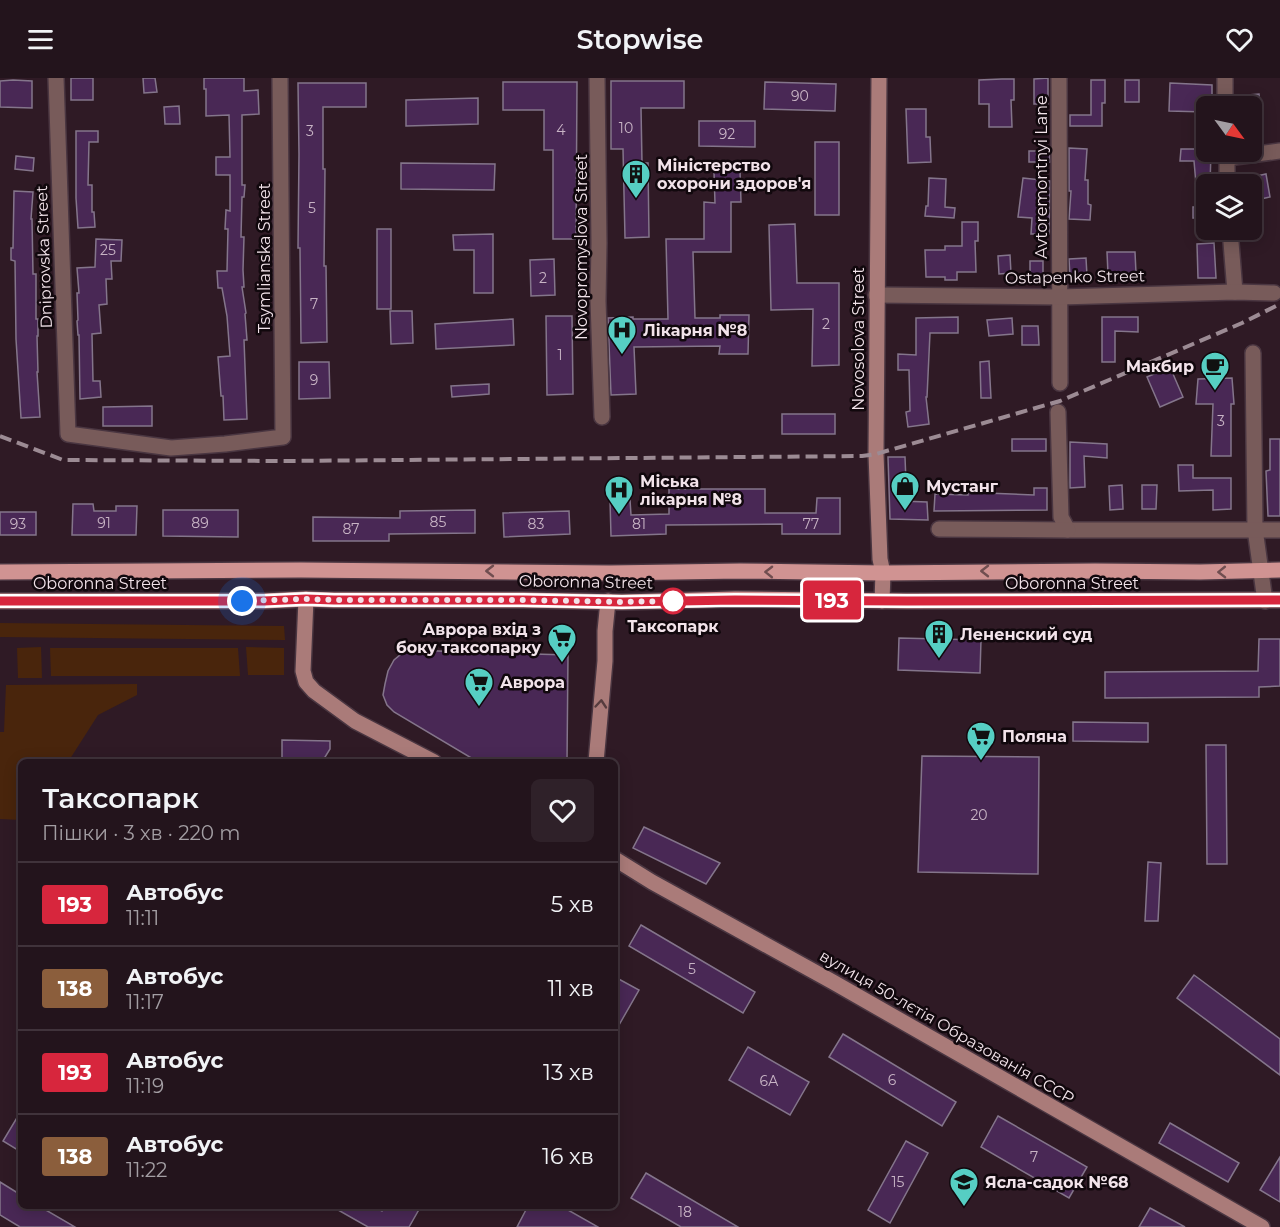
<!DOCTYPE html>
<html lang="uk">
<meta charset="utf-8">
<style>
body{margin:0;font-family:Montserrat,sans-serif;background:#2f2129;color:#f1f3f6;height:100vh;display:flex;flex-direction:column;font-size:22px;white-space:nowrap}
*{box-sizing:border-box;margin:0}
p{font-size:20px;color:#a39ea3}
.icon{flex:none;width:33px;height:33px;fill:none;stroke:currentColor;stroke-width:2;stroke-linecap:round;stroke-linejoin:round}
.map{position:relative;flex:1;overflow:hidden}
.details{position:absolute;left:18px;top:681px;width:600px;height:450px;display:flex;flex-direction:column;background:#23141c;border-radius:9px;box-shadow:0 3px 15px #0003,0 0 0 2px #40333b}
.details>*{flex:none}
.badge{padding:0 12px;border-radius:4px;font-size:21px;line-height:39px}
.needle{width:39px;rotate:123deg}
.controls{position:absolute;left:1196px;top:18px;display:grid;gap:12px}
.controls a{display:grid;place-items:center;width:66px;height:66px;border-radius:9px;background:#23141c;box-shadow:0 3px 15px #0003,0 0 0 2px #40333b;font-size:30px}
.you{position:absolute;width:30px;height:30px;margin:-15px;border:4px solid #fff;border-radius:50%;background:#1a73e8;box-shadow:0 0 0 9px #1a73e833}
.map>.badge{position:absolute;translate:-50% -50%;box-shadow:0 0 0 3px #fff}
.round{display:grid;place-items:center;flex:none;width:63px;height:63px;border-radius:9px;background:#2f2129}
.summary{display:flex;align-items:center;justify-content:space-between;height:102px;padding:0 24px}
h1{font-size:28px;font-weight:600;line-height:45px}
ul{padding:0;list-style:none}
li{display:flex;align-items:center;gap:18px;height:84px;padding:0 24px;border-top:2px solid #40333b}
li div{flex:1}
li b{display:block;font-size:22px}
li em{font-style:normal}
li .badge{min-width:66px;font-weight:700;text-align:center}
header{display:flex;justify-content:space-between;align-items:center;height:78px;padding:0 24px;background:#23141c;font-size:27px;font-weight:600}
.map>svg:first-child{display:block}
.green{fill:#49250c}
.building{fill:#492855;stroke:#84758b;stroke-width:1.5}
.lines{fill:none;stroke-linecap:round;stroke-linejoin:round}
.street-casing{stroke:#4a3641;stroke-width:18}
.secondary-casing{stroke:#4a3641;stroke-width:18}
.primary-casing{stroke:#4a3641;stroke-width:18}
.street{stroke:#785b5a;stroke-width:15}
.secondary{stroke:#aa7b79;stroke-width:15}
.primary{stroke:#d09392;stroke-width:15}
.rail{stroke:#9c8b94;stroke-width:4;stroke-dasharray:12 6;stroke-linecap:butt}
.oneway{stroke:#704e50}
.oneway2{stroke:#563c3e}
.line-casing{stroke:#fff;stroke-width:14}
.line{stroke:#d7263d;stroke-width:9}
.walk{stroke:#f2e3ea;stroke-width:6;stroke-dasharray:0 10.8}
.stop-dot{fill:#fff;stroke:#d7263d;stroke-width:3}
.labels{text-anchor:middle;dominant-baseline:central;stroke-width:5;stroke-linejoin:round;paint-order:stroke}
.number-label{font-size:14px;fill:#c8b4c5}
.poi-label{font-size:16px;font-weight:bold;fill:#f2e3ea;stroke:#11080d;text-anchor:start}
.street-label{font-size:16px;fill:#f2e3ea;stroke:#11080d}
.stop-label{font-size:16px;font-weight:bold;fill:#f2e3ea;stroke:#11080d}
</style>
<header><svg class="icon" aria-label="menu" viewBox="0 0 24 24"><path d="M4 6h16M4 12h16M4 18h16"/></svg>Stopwise<svg class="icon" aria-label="heart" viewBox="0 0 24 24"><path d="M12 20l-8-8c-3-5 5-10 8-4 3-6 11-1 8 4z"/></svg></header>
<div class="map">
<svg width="1280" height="1149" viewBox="0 0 1280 1149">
<rect width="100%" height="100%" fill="#2f1a25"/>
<!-- green -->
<g class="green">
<polygon points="0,545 284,548 285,562 0,559"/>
<polygon points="41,569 42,600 18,600 17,570"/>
<polygon points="246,569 284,570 284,597 248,597"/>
<polygon points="50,570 238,570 240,598 51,598"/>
<polygon points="137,606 137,617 98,637 68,684 21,684 21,742 0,741 0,654 4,654 6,607"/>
</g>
<!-- building -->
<g class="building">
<rect x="71" y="0" width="22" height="22"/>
<polygon points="143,0 155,0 157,14 144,15"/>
<polygon points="204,0 244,0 244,13 258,12 259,36 242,37 242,107 245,107 244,119 242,119 241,159 244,159 243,192 244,209 242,209 246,235 245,236 247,262 244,262 247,341 224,342 223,318 221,318 218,279 230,278 227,238 222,210 218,210 217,193 227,193 228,151 225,151 226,132 230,133 230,97 216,97 216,79 230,79 229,37 206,38 206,11 204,11"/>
<polygon points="1048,0 1048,26 1034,26 1034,1"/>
<polygon points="1002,1 1014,1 1014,22 1011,22 1012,49 989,49 989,26 979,26 979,2"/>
<polygon points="13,2 32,3 32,30 0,29 0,3"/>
<polygon points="1091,2 1105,2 1105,25 1102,25 1102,48 1070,48 1070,37 1091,37"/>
<rect x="1125" y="2" width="14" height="22"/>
<polygon points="611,3 684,3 684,30 641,30 642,85 648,85 649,159 625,160 623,71 611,71"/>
<polygon points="503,4 577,4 576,161 553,161 553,72 544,72 544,32 503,32"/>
<polygon points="765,4 836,6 835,33 764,31"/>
<polygon points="298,5 366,5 366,29 323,29 323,91 325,91 324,188 326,188 327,264 301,265 300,170 298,170 299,76"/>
<polygon points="1170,5 1212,7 1212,28 1206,28 1206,34 1169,33"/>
<polygon points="1259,16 1260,28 1237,28 1236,18"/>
<polygon points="478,20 478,46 406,48 406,22"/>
<polygon points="179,28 180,46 165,46 164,29"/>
<polygon points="906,31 926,31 926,59 930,59 931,84 908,85"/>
<polygon points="699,43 755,43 755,69 699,68"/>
<polygon points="76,53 98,53 98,64 89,64 88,107 92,107 92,134 94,134 95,149 78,150 76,120"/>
<rect x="815" y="64" width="24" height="73"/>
<polygon points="1069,70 1087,71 1085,102 1088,102 1088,126 1091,127 1090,142 1069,141 1071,113 1069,113"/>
<polygon points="1181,71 1206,71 1206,74 1211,74 1210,106 1206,106 1206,140 1193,140 1193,129 1198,129 1194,83 1180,83"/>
<polygon points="1029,73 1049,73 1050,84 1029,84"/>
<polygon points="16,78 34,80 33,93 15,91"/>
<polygon points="401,85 495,86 494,112 401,111"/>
<polygon points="740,93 741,124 731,124 731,174 693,174 695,240 720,240 720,237 749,237 748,276 719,276 720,268 634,269 636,316 611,317 608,240 633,239 633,241 668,241 666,161 704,161 704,124 715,125 714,94"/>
<polygon points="1266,96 1270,119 1256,122 1252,99"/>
<polygon points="929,100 946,101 945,129 955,130 954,140 925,138 926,128 928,128"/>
<polygon points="1023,100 1050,103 1049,156 1031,156 1032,140 1018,139"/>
<polygon points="14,113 33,114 31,141 32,141 33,196 36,196 36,241 38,241 38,258 37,258 38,294 37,294 40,339 21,340 16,261 15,183 11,182 11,170 13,170"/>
<polygon points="962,144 978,144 978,163 975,163 976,194 957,194 957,202 945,202 945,199 926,199 925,172 945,172 945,168 962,168"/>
<polygon points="795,146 797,205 839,205 839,287 812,288 813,231 771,232 769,147"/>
<rect x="377" y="151" width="14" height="80"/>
<polygon points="493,156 493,215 474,215 474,172 454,172 453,157"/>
<polygon points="96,161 122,162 121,183 111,183 112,201 106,201 107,226 99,227 101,255 92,256 93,303 100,303 101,319 80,321 79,257 78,257 77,243 78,242 77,215 79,215 77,190 95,189"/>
<polygon points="1214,165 1216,200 1198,200 1197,166"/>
<polygon points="1107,174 1135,174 1136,195 1108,196"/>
<polygon points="1010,177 1011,195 999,196 998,178"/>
<polygon points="1086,180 1087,198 1070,198 1069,181"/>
<polygon points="554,181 555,217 531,218 530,182"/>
<rect x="1030" y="183" width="13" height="15"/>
<polygon points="390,233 412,233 413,265 391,266"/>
<polygon points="546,238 572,238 573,316 547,317"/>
<polygon points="958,239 958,255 930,255 927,319 926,319 929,346 908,349 906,334 910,333 909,292 898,292 898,276 916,277 916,240"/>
<polygon points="1102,239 1138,239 1138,254 1115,253 1115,284 1102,284"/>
<polygon points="1012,240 1013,256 989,258 987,242"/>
<polygon points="513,241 514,267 436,271 435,246"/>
<polygon points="1022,248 1038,248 1039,267 1022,267"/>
<polygon points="989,283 991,320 981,320 980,284"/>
<polygon points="299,284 329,284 330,320 299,321"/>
<polygon points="1170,289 1183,319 1160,329 1147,299"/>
<polygon points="1232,300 1234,326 1231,326 1231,378 1211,378 1213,326 1196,326 1198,301"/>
<polygon points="489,306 489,316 452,319 451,308"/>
<polygon points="152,328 152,348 103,348 103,329"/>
<rect x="782" y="336" width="53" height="20"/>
<rect x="1012" y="361" width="34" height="12"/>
<polygon points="1270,361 1280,361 1280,438 1268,438 1266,393 1270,392"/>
<polygon points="1070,364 1107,366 1107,380 1084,378 1085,409 1070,410"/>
<polygon points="888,379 905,379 906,404 901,407 901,423 927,424 928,442 890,441"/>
<polygon points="1178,387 1193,387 1193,400 1231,400 1231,431 1213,432 1213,412 1179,413"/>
<polygon points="1122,407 1123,431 1110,432 1109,408"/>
<polygon points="1142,407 1157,407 1156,431 1142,431"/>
<polygon points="1034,410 1047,410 1047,432 934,433 935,416 968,417 968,415 986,415 1034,417"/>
<polygon points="669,411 765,411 765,435 816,435 817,420 840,420 840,456 782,456 782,446 666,447 666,456 611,458 610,422 630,422 631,437 669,436"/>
<polygon points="73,426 93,426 94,433 116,433 116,428 137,428 136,457 72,457"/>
<polygon points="163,432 238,432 238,459 163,458"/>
<polygon points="475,432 475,455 389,456 389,463 313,463 313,439 400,440 400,433"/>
<polygon points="569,433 570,456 504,459 503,435"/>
<rect x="0" y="434" width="36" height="23"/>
<polygon points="899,560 981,562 980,595 898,592"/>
<polygon points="1259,561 1280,561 1280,608 1259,609 1259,619 1105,620 1105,594 1258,593"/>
<polygon points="406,572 568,577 567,684 478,684 394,634 387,627 383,617 385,606 388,593 394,582"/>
<polygon points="1073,644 1148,645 1148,664 1073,663"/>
<polygon points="282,662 330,663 330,671 322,684 282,684"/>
<polygon points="1206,667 1226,667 1227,786 1207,786"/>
<polygon points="922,678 1039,679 1038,796 918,794"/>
<polygon points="644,749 720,785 706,806 633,770"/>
<polygon points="1148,784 1161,785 1158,843 1145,843"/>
<polygon points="641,847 755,914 743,935 629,868"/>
<polygon points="1194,897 1280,961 1280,997 1177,920"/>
<polygon points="615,899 639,912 615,954"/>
<polygon points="843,956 956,1024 942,1048 829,979"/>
<polygon points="748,969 809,1004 790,1037 729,1002"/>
<polygon points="21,1033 21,1074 3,1063"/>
<polygon points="998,1038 1087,1089 1069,1120 981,1069"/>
<polygon points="1170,1045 1239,1085 1228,1104 1159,1065"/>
<polygon points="906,1063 928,1075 890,1145 868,1132"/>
<polygon points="1280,1079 1280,1124 1260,1112"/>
<polygon points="646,1095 738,1149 681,1149 631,1120"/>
<polygon points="0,1104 21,1117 21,1128 39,1128 75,1149 20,1149 0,1137"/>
<polygon points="331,1128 372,1128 382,1133 385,1128 421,1128 409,1149 368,1149"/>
<polygon points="528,1128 561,1128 598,1149 517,1149"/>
<polygon points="1150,1130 1185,1149 1139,1149"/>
</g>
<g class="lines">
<!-- street casing -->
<g class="street-casing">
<g id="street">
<polyline points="56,0 68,356 171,370 225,366 283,359 280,0"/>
<polyline points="597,0 599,165 598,223 602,339"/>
<polyline points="1059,0 1060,305"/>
<polyline points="1225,0 1225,28"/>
<polyline points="1227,74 1227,106"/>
<polyline points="1227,80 1280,73"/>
<polyline points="1230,152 1235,214"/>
<polyline points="876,217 1060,219 1235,214 1274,215"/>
<polyline points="1253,275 1255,451 1265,523"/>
<polyline points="1058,334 1061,439 1068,452 1280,452"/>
<polyline points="939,451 1068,452"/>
</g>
</g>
<!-- secondary casing -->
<g class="secondary-casing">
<g id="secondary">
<polyline points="879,0 876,376 880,481 883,495 882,523"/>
<polyline points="306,521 303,593 306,604 314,613 355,643 434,684"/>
<polyline points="596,684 605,583 605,553 608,523"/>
<polyline points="615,781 652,804 833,904 1262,1149"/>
</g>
</g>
<!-- primary casing -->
<g class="primary-casing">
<g id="primary">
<polyline points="0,494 301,492 610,495 740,493 883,495 1095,493 1200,494 1280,492"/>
<polyline points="0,523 264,523 306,521 334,522 523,522 622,524 735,521 907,523 1280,522"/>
</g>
</g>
<!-- street -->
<use href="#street" class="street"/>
<!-- secondary -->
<use href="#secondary" class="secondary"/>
<!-- primary -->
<use href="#primary" class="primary"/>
<!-- rail -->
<polyline class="rail" points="0,358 63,382 286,383 862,378 876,376 1060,323 1242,245 1280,226"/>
</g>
<!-- one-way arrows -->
<defs><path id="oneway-chevron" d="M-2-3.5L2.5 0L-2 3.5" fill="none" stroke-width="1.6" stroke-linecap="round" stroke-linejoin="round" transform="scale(1.5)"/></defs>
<g class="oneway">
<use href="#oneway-chevron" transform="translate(490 493) rotate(-180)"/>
<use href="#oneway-chevron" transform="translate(985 493) rotate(180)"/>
<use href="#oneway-chevron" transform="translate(769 494) rotate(-179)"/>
<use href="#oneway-chevron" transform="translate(1222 494) rotate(179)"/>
</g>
<use class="oneway2" href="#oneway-chevron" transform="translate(601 626) rotate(-85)"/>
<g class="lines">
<!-- line casing -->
<g class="line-casing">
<polyline id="line" points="0,523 264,523 306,521 334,522 523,522 622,524 735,522 907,523 1280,522"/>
</g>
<!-- line -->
<use href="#line" class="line"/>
<!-- walk -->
<polyline class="walk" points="242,523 306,521 334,522 523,522 622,524 673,523"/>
</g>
<!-- icons -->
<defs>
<g id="building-pin" transform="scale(1.5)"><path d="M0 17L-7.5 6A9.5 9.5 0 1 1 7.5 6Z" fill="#56cec3" stroke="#11080d"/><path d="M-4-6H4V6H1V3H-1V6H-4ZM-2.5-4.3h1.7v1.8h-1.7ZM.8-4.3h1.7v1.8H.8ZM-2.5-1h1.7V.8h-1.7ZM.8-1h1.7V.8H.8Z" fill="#111"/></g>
<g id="hospital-pin" transform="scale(1.5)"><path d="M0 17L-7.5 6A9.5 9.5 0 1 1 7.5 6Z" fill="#56cec3" stroke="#11080d"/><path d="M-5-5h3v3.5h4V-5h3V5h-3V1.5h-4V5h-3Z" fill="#111"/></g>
<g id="cafe-pin" transform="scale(1.5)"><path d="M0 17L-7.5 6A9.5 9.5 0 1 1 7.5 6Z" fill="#56cec3" stroke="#11080d"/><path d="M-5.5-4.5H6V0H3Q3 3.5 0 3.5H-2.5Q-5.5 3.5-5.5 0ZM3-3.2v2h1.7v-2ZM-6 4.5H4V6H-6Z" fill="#111"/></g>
<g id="shop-pin" transform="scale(1.5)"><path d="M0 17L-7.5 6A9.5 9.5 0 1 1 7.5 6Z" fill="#56cec3" stroke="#11080d"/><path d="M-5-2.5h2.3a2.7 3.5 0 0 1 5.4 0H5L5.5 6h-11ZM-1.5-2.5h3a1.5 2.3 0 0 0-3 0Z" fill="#111"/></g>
<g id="supermarket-pin" transform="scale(1.5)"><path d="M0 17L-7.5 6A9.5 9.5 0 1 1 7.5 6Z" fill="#56cec3" stroke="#11080d"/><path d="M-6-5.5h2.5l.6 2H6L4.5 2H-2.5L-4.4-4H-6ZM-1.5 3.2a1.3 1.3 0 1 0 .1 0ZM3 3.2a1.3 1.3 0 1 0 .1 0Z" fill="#111"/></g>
<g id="school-pin" transform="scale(1.5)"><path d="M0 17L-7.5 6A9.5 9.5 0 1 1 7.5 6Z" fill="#56cec3" stroke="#11080d"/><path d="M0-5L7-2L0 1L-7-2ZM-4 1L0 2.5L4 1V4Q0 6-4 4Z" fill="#111"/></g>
</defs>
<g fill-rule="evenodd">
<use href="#building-pin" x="636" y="96"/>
<use href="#hospital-pin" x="622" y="252"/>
<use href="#cafe-pin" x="1215" y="288"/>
<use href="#shop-pin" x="905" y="408"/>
<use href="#hospital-pin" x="619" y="412"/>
<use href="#building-pin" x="939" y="556"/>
<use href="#supermarket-pin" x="562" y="560"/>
<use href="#supermarket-pin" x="479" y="604"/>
<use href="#supermarket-pin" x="981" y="658"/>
<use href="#school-pin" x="964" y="1104"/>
</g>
<!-- markers -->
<circle class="stop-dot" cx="673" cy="523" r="12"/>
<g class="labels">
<!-- number labels -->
<g class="number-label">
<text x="800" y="18">90</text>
<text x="626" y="50">10</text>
<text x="561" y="52">4</text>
<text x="310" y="53">3</text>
<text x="727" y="56">92</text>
<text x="312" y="130">5</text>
<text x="108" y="172">25</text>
<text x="543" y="200">2</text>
<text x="314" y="226">7</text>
<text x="826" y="246">2</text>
<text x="560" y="277">1</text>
<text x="314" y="302">9</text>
<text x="1221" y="343">3</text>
<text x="438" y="444">85</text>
<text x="104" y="445">91</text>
<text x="200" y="445">89</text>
<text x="18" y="446">93</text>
<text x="536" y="446">83</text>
<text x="639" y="446">81</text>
<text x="811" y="446">77</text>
<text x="351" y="451">87</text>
<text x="979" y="737">20</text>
<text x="692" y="891">5</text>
<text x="892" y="1002">6</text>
<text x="769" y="1003">6А</text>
<text x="1034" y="1079">7</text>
<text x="898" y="1104">15</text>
<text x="685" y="1134">18</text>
</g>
<!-- poi labels -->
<g class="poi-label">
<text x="657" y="87">Міністерство<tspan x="657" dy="18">охорони здоров'я</tspan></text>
<text x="643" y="252">Лікарня №8</text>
<text x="1194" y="288" text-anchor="end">Макбир</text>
<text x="640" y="403">Міська<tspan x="640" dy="18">лікарня №8</tspan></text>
<text x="926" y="408">Мустанг</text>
<text x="541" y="551" text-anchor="end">Аврора вхід з<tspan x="541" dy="18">боку таксопарку</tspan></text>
<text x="960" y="556">Лененский суд</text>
<text x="500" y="604">Аврора</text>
<text x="1002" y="658">Поляна</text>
<text x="985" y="1104">Ясла-садок №68</text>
</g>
<!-- street labels -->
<g class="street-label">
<text transform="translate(1041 99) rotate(-90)">Avtoremontnyi Lane</text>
<text transform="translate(581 169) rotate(-90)">Novopromyslova Street</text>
<text transform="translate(44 179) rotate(-92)">Dniprovska Street</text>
<text transform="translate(264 180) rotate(-90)">Tsymlianska Street</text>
<text transform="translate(1075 199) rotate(-1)">Ostapenko Street</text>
<text transform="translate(858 261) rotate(-90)">Novosolova Street</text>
<text transform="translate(586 504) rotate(1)">Oboronna Street</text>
<text x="100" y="505">Oboronna Street</text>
<text x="1072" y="505">Oboronna Street</text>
<text transform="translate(947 949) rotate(30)">вулиця 50-лєтія Образованія СССР</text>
</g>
<!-- stop labels -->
<g class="stop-label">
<text x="673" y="548">Таксопарк</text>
</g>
</g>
</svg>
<div class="controls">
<a><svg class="needle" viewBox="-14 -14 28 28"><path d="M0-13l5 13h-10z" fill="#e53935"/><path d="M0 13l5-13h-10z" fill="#a39ea3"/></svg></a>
<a><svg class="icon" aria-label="layers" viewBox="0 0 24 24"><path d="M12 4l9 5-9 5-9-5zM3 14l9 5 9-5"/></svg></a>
</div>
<div class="you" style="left:242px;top:523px"></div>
<b class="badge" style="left:832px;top:522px;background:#d7263d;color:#fff">193</b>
<section class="details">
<div class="summary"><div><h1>Таксопарк</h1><p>Пішки · 3 хв · 220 m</p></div><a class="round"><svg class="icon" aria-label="heart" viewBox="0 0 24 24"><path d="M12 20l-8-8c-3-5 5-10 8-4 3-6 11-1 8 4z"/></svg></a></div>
<ul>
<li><span class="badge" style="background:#d7263d;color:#fff">193</span><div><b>Автобус</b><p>11:11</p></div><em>5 хв</em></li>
<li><span class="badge" style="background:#8b5e3c;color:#fff">138</span><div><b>Автобус</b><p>11:17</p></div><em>11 хв</em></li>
<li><span class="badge" style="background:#d7263d;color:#fff">193</span><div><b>Автобус</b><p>11:19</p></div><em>13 хв</em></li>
<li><span class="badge" style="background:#8b5e3c;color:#fff">138</span><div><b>Автобус</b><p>11:22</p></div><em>16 хв</em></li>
</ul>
</section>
</div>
